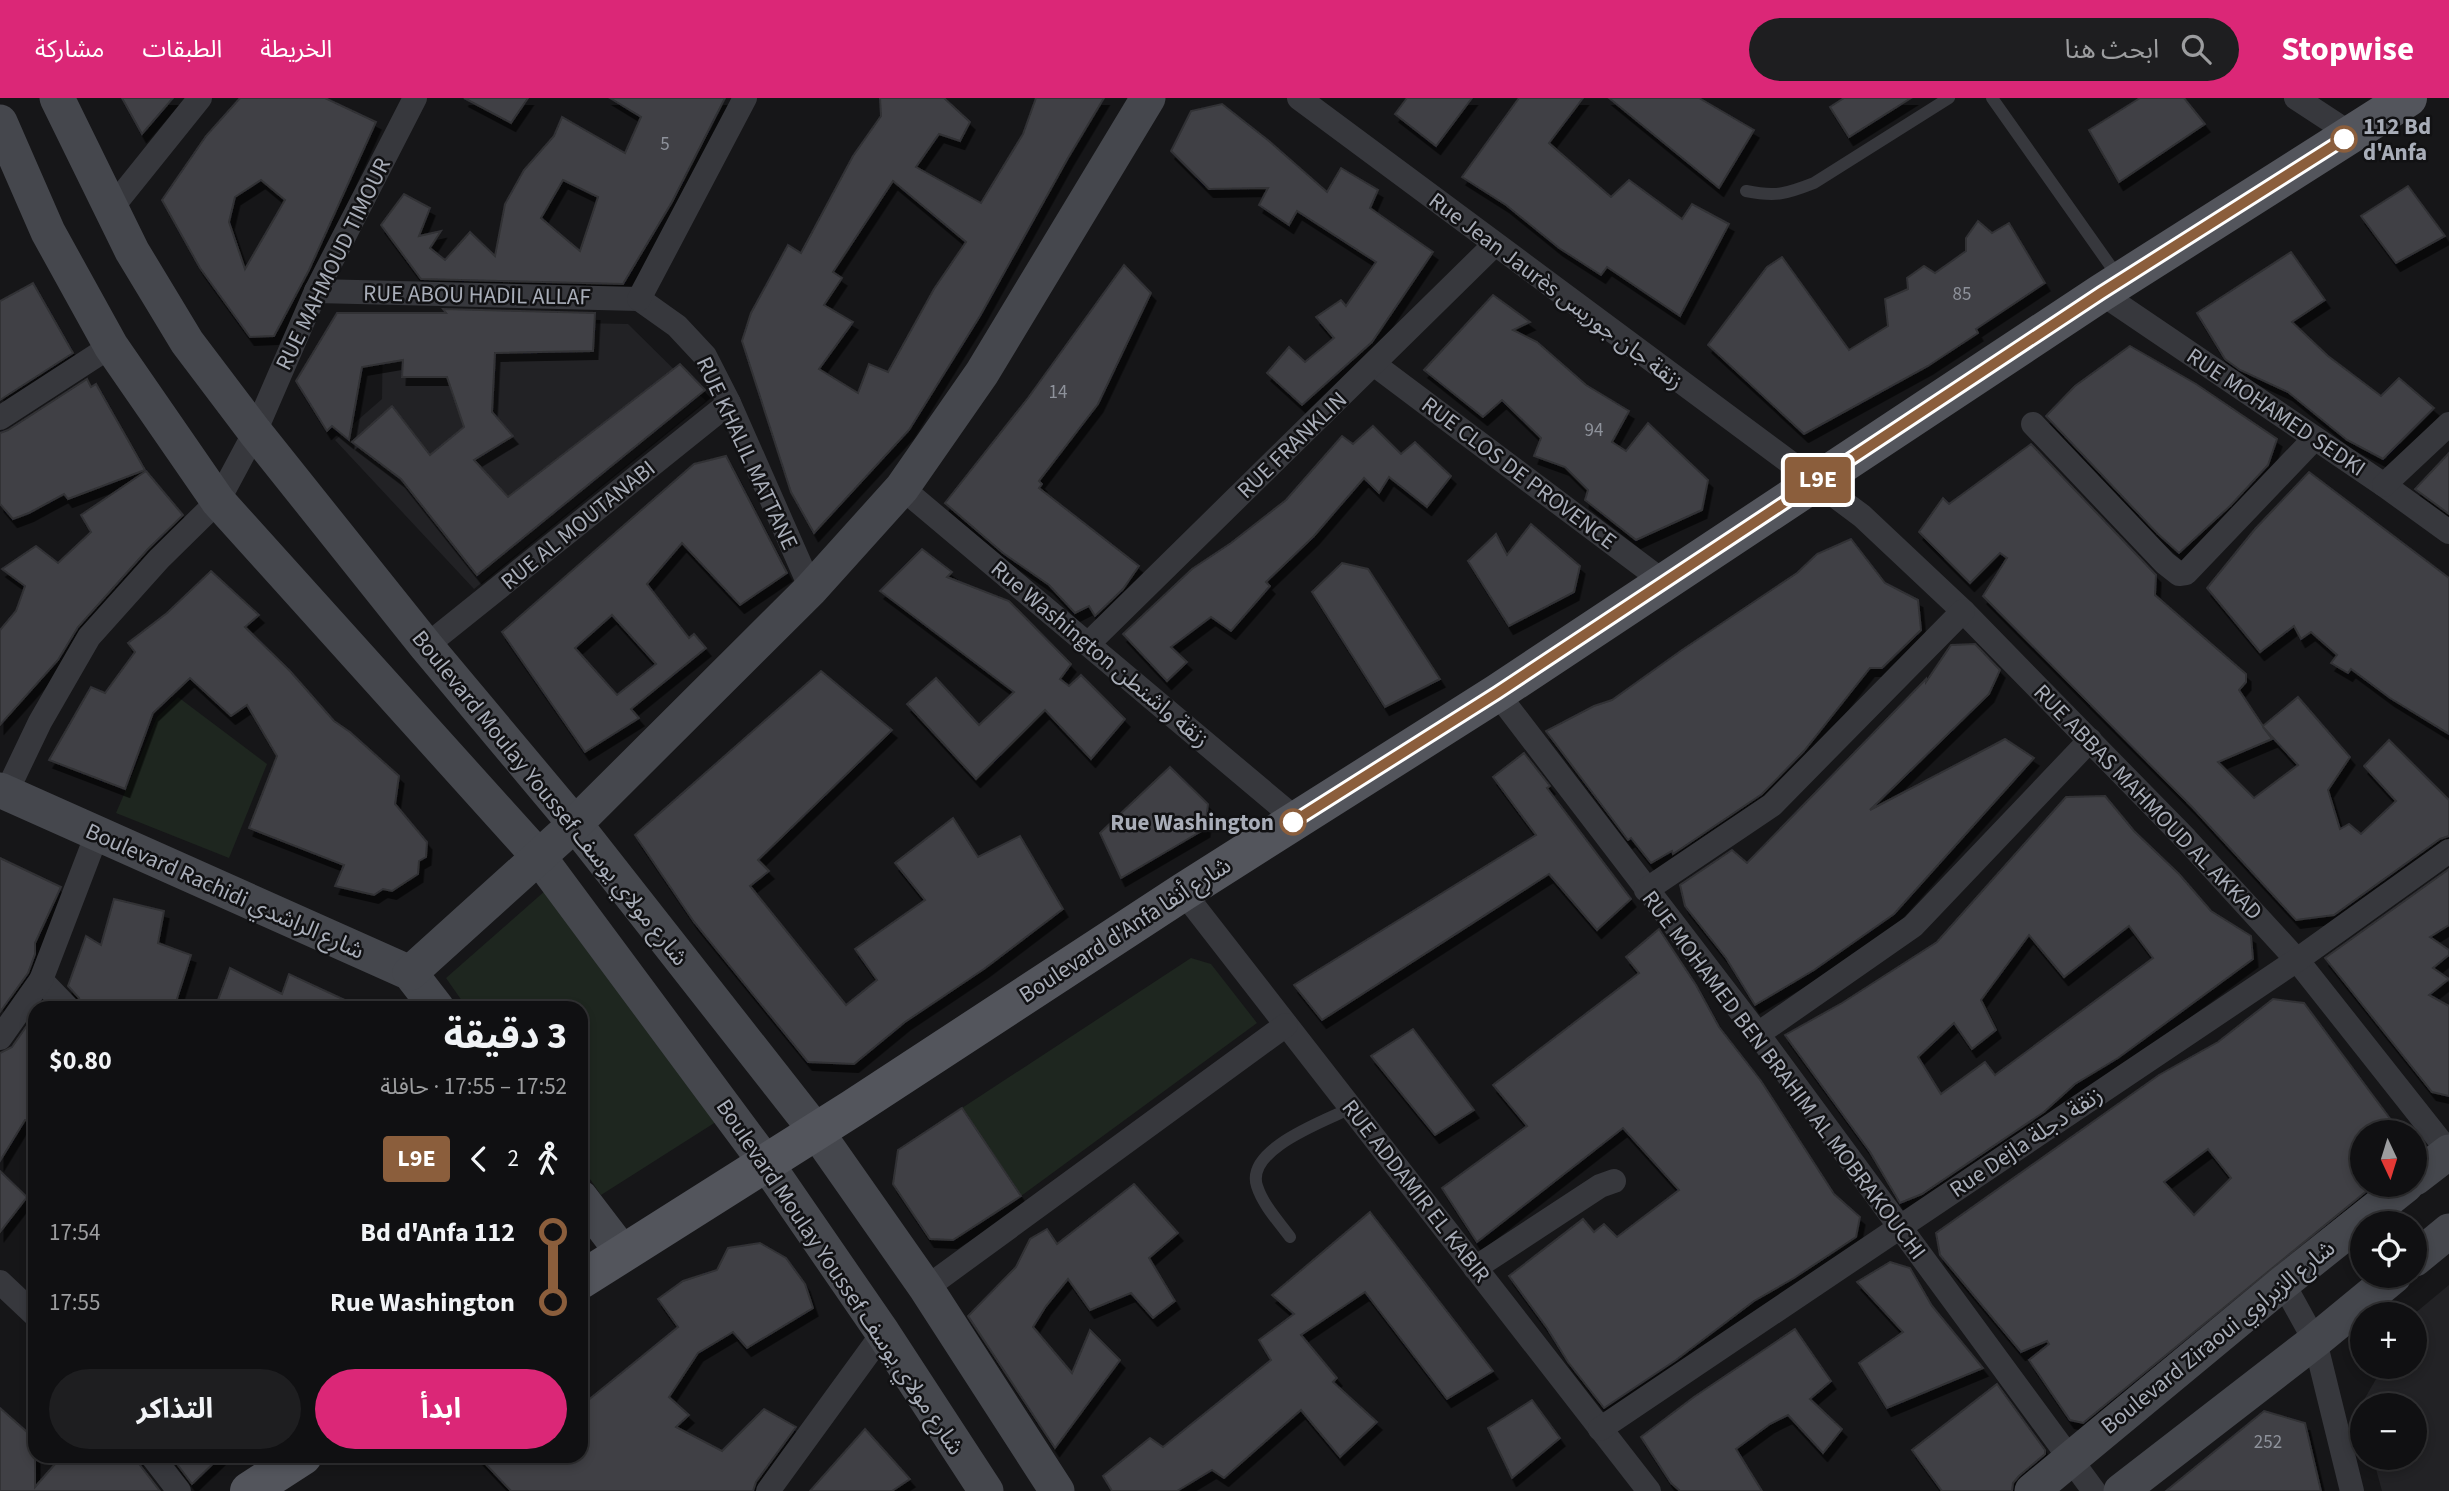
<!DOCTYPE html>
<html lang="ar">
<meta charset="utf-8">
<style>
body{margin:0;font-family:"Source Sans 3","Noto Sans Arabic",sans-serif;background:#1e1e20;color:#f1f3f6;direction:rtl;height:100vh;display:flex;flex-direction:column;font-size:26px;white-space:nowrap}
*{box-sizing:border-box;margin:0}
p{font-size:23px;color:#9c9d9f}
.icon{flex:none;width:38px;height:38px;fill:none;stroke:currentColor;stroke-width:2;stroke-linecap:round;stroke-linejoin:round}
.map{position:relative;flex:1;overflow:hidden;direction:ltr}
.side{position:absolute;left:28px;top:903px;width:560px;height:462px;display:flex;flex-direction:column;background:#101012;border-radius:21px;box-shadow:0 4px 10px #0003,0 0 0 2px #303032;direction:rtl}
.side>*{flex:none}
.badge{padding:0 14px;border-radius:5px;font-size:24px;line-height:46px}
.needle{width:46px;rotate:176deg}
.controls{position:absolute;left:2350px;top:1022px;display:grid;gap:14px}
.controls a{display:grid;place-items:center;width:77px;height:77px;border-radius:50%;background:#101012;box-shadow:0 4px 10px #0003,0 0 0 2px #303032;font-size:35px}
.map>.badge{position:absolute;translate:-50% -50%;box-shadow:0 0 0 4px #fff}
.legs{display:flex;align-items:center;gap:10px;height:77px;padding:0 21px;font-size:23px}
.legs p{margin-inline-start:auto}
.head{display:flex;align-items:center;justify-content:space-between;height:119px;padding:0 21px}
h1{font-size:38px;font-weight:700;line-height:52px}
.primary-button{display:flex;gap:14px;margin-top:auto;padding:14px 21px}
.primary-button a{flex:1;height:80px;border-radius:42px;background:#db2777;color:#fff;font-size:28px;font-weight:700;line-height:80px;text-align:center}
.primary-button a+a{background:#1e1e20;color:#f1f3f6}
ul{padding:0 21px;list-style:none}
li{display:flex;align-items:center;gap:24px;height:70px;font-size:26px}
li i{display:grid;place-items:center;width:10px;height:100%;margin:0 9px;background:currentColor}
li i::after{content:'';width:18px;height:18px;margin:-9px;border:5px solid;border-radius:50%;background:#101012}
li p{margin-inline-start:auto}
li:first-child i{background:linear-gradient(#0000 50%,currentColor 0)}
li:last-child i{background:linear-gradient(currentColor 50%,#0000 0)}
header{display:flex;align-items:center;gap:42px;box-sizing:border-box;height:98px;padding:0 35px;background:#db2777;color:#fff}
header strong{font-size:33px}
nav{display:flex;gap:38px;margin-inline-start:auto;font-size:24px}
.search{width:490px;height:63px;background:#1e1e20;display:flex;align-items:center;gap:18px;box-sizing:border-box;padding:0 24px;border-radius:38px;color:#9c9d9f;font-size:26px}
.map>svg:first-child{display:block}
.built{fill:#222225}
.green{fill:#1e261f}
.building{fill:#404145;stroke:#303034;stroke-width:2;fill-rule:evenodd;filter:url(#shadow)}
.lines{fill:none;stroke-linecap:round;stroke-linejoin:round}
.lane{stroke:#37383d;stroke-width:12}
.street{stroke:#37383d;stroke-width:24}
.secondary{stroke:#45474d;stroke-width:35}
.primary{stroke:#53555c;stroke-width:38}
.line-1-casing{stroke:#fff;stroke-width:16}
.line-1{stroke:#8b5e3c;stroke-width:10}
.stop-1-dot{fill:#fff;stroke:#8b5e3c;stroke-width:3.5}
.labels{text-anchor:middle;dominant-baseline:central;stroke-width:5;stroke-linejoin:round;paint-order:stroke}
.number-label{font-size:19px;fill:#8e929b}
.stop-label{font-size:23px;font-weight:bold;fill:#a8adb8;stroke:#111113;text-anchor:start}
.street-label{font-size:23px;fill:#a8adb8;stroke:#111113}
</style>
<header>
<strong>Stopwise</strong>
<div class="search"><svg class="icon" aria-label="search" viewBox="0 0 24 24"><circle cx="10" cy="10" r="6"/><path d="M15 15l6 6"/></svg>ابحث هنا</div>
<nav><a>الخريطة</a><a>الطبقات</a><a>مشاركة</a></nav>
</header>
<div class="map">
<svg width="2449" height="1393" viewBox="0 0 2449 1393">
<defs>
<filter id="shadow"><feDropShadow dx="4.5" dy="8" stdDeviation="0" flood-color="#0009"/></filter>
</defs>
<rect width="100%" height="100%" fill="#161618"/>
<!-- built -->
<g class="built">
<polygon points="383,221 628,226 706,303 474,491 335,342 382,301"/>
<polygon points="2449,1187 2449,1393 2382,1393 2373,1360 2415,1360 2415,1307 2362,1307 2362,1315 2361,1307 2383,1269 2415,1269 2414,1216"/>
</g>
<!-- green -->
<g class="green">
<polygon points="178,599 267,666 229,760 116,715 157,619"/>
<polygon points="546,792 719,1022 601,1097 581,1068 581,910 467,910 446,880"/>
<polygon points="1191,860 1211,866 1257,925 1021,1098 962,1010"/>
</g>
<!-- building -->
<g class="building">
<polygon points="122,0 173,0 142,36"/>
<path d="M240 0H325L376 24 309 172 274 238 250 239 200 170 162 102 206 38ZM261 82 285 102 245 171 229 124 235 99Z"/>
<polygon points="464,0 528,0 511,25"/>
<path d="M610 0H725L672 104 623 186 421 181 381 127 404 96 430 110 419 138 441 133 430 150 445 162 470 134 495 158 505 106 524 72 554 38 562 19 625 55 641 19ZM563 82 598 99 580 153 541 120Z"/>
<path d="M880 0H944L970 24 960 43 939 36 916 69 981 105 1023 36 1036 0H1104L1068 60 980 218 909 332 814 435 791 394 742 243 751 215 788 147 801 155 853 58 881 18ZM893 83 966 144 934 191 888 274 869 266 858 295 819 271 853 224 824 207 842 180 833 174Z"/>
<polygon points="1407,0 1472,0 1436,48 1395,16"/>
<polygon points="1519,0 1583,0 1549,45 1611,99 1629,82 1682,121 1692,106 1729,126 1680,218 1607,169 1601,177 1559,150 1506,107 1462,79"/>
<polygon points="1609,0 1699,0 1754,32 1719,90"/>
<polygon points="1844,0 1911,0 1849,39 1830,9"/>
<polygon points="2140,0 2184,0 2205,26 2119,84 2089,32"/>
<polygon points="1222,6 1269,43 1327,94 1341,70 1378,92 1370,110 1433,154 1372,244 1302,307 1267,275 1289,249 1305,264 1334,240 1316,219 1341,202 1346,208 1376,164 1297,113 1289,127 1259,107 1268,90 1209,91 1171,53 1191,13"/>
<polygon points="2408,88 2445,138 2396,165 2361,118"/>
<polygon points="1978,123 1992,135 2009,125 2045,185 1976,231 1978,235 1928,268 1804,336 1708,247 1767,169 1782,159 1849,252 1888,228 1885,201 1908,191 1907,180 1924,168 1935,175 1966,153 1966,140"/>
<polygon points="2291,154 2325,202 2292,224 2328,258 2381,298 2399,280 2434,310 2383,361 2347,342 2288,294 2240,272 2225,261 2197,215"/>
<polygon points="1124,167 1151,195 1098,306 1039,383 1042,386 1039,390 1139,468 1123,491 1095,518 1089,508 1075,515 1049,487 1003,455 945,405 1028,300"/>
<polygon points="33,185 73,255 0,302 0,203"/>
<polygon points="1493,197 1530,224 1513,232 1537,244 1586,287 1629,313 1612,344 1626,353 1648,325 1708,382 1702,412 1636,442 1585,402 1588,392 1565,369 1534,358 1541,340 1502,302 1483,319 1424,272"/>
<polygon points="443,211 595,215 593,253 495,255 492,314 513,338 474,362 508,399 680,266 705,292 477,477 401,381 352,344 392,308 430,357 464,329 447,279 402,279 403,262 362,269 349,342 332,328 327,333 296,283 337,215 446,215"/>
<polygon points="2130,248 2196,286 2277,341 2268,367 2230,408 2179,455 2158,436 2046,318 2075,288"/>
<polygon points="87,281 91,289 96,286 145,372 68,401 64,396 29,415 13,421 0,406 0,335 8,332"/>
<polygon points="1373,328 1401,356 1415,344 1451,378 1427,409 1389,379 1379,395 1364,380 1314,438 1266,484 1270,488 1231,533 1211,519 1171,549 1187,564 1167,583 1123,536 1192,471 1231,445 1286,402 1342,338 1353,346"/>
<path d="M2031 346 2156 477 2155 497 2246 576V584L2239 592 2263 628 2298 599 2350 659 2328 692 2340 731 2349 726 2361 736 2396 703 2364 668 2389 642 2449 702V738L2440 741 2334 817 2296 822 2192 709 1983 498 2007 460 2000 455 1970 485 1919 434 1943 400 1949 406ZM2263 629 2298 667 2254 700 2218 664 2272 641Z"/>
<polygon points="2449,355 2449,416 2415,391"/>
<path d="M726 358 787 475 740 507 682 445 647 486 689 540 694 536 706 550 631 611 639 620 585 654 502 534 694 366ZM612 517 656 566 617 597 575 550Z"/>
<polygon points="146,373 183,417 148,451 78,529 58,562 0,627 0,532 16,513 25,488 2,471 36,448 58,465 91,434 81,417"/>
<polygon points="2309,374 2449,480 2449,636 2390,600 2351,571 2348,575 2331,565 2337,557 2311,534 2301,541 2294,528 2260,554 2207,490 2255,431"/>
<polygon points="1531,426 1580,468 1574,494 1509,528 1468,463 1496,436 1507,457"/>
<polygon points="1851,441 1885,485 1918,502 1921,532 1882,570 1870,570 1804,653 1762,696 1673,756 1672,753 1651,765 1631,740 1628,742 1546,633 1594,608 1612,602 1682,552 1797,475 1817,456"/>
<polygon points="922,451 952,474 947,479 1009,503 1071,566 1060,581 1069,588 1081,577 1125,621 1091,661 1045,612 976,681 907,606 936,580 979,627 1014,594 880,493"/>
<polygon points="1342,465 1368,471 1440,581 1385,609 1312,494"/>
<polygon points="211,473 259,517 245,529 290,573 334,623 350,634 399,678 395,706 427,744 426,759 419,763 418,776 392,793 383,791 374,797 335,788 344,767 249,730 277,658 247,607 231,618 190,580 153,615 125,691 49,662 91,589 105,595 135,554 128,545 167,515"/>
<polygon points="1975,546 2000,572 1989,596 1870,712 2005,641 2034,660 1894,816 1814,872 1755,907 1726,860 1685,808 1680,787 1732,752 1747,765 1926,581 1926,584 1951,547"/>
<polygon points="821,573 892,632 758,762 769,773 750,788 846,907 877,882 855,851 925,802 895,765 953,720 978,759 1020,738 1063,811 984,871 905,924 854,966 808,964 694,824 635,737"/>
<polygon points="1524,655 1550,688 1547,690 1631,801 1597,832 1549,776 1322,922 1294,887 1536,737 1493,679"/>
<polygon points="1170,669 1208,706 1205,731 1121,780 1100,735"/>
<path d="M2105 698 2134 733 2179 776 2211 813 2251 838 2253 861 2118 960 2075 986 2044 1014 1922 1096 1900 1105 1870 1054 1785 937 1842 905 1937 844 2066 699ZM2129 828 2153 860 1995 977 1985 964 1941 996 1918 959 1954 925 1972 951 1996 932 1981 902 2029 837 2064 879Z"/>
<polygon points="0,760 61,789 35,845 35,856 28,875 0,914"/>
<polygon points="2449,771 2449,827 2430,839 2449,852 2449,857 2433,870 2449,881 2429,897 2449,908 2449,998 2432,994 2325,860"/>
<polygon points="114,801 164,813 158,845 191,857 174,910 83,910 79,900 68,888 86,838 101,847"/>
<polygon points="1659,831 1696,887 1719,929 1761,983 1834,1096 1860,1119 1856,1139 1794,1180 1754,1203 1676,1262 1604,1310 1568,1264 1547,1230 1509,1178 1583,1121 1594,1134 1604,1126 1617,1139 1679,1092 1623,1030 1477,1144 1442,1090 1527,1028 1493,987 1639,875 1626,859"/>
<polygon points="230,870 282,896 289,876 362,910 215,910"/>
<path d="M2273 901 2304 905 2400 1034H2362V1087H2374L2083 1325 2070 1322 2029 1262 2049 1246 2047 1243 2021 1254 1940 1157 1936 1135 2159 977 2218 944ZM2208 1051 2231 1080 2194 1117 2164 1084Z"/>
<polygon points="35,916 35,1024 25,1022 0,1063 0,955 12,949"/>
<polygon points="1413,931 1474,1012 1435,1037 1371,958"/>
<polygon points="962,1010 1021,1098 953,1142 930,1141 893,1086 898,1052"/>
<polygon points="0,1073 27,1099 0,1134"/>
<polygon points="1134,1086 1178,1135 1149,1160 1175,1203 1153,1220 1131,1195 1090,1212 1068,1181 1046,1208 1033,1229 1072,1275 1090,1232 1120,1262 1055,1350 968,1218 1016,1169 1030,1141 1047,1131 1057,1146"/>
<polygon points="1370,1114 1493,1273 1447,1301 1365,1194 1301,1237 1337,1280 1333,1284 1377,1324 1340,1359 1301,1312 1224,1380 1212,1372 1177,1393 1112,1393 1103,1378 1150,1340 1163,1349 1271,1262 1259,1242 1294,1216 1272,1197"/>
<polygon points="760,1145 786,1160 805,1186 813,1210 747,1250 733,1234 698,1255 669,1299 689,1317 676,1329 722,1353 764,1311 796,1329 756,1384 753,1393 511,1393 478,1358 581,1358 581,1308 678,1229 658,1201 683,1183 717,1172 728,1150"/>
<polygon points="1890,1164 1910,1170 1932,1208 1983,1270 1887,1310 1859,1265 1903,1234 1857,1184"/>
<polygon points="1795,1231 1831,1283 1810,1301 1842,1331 1823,1355 1788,1317 1770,1326 1736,1351 1762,1393 1680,1393 1671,1385 1641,1339 1694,1299"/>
<polygon points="1997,1286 2045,1352 2045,1356 2019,1378 2013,1385 2012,1393 1942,1393 1912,1352"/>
<polygon points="1532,1302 1560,1340 1512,1380 1488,1330"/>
<polygon points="0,1310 35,1341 35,1389 62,1358 137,1358 140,1367 160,1393 0,1393"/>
<polygon points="2264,1313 2305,1325 2321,1393 2166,1393"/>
<polygon points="865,1331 910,1381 892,1393 810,1393"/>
<polygon points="171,1358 221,1358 192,1386"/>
</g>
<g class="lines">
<!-- lane -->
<g class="lane">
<polyline points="1992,0 2119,180"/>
<path d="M1746 93C1776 99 1786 96 1814 85L1949 0"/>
<path d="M1290 1139C1279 1124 1263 1107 1257 1088 1245 1051 1325 1023 1351 1010"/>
</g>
<!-- street -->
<g class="street">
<polyline points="1299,0 1862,418 1963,513 2186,741 2297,862 2449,1054"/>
<polyline points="2296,0 2351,36"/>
<polyline points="110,112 200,0"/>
<polyline points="316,193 639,201"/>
<polyline points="2101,195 2384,387 2449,434"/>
<polyline points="639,201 677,228 705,258 729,305 811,491"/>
<polyline points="639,201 745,0"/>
<polyline points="1375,267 1664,484"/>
<polyline points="0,320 111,248"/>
<polyline points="2033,326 2165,465 2179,476 2186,475 2314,341"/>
<polyline points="2384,387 2449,326"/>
<polyline points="902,390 1297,722"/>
<polyline points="1088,546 1494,147"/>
<polyline points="426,548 729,305"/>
<polyline points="1497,595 1758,936 2094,1393"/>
<polyline points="6,695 40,624 89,539 159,461 218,403 255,334 316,193 415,0"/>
<polyline points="1646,792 1772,707 1963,513"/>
<polyline points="1183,794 1649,1393"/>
<polyline points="41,882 68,910"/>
<polyline points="1758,936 1913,828 2090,642"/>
<polyline points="0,940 41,882 97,736"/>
<polyline points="1475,1170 1600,1088 1614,1083"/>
<polyline points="0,1184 35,1217"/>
<polyline points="2283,1185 2315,1243 2352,1393"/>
<polyline points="926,1190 1286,927"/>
<polyline points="1600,1331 2297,862 2449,753"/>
<polyline points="152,1358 179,1393"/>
<polyline points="768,1393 883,1235"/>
</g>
<!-- secondary -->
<g class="secondary">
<polyline points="57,0 132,153 187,244 255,334 426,548 575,726 816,1033 926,1190 1057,1393"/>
<polyline points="0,24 48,134 111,248 218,403 539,759 766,1065 883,1235 986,1393"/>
<polyline points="0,692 410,875 437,910"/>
<polyline points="410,875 575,726 811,491 902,390 982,275 1148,0"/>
<polyline points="2415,1080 2449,1054"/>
<polyline points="581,1100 623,1155"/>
<polyline points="2415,1161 2449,1133"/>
<polyline points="2032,1393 2283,1185 2406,1087"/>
<polyline points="2121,1393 2315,1243 2394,1178"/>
</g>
<!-- primary -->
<g class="primary">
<polyline points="581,1182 853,1010 1183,794 1497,595 2101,195 2408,0"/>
<polyline points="249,1393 303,1358"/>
</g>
</g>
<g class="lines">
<!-- line-1 casing -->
<g class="line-1-casing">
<polyline id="line-1" points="1293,724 1497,595 2101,195 2344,41"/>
</g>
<!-- line-1 -->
<use href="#line-1" class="line-1"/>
</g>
<!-- markers -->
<g class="stop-1-dot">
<circle cx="2344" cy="41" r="12"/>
<circle cx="1293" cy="724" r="12"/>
</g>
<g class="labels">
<!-- number labels -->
<g class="number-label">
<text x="665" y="46">5</text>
<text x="1962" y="196">85</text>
<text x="1058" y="294">14</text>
<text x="1594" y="332">94</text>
<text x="2268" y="1344">252</text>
</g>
<!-- stop labels -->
<g class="stop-label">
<text x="2363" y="28">112 Bd<tspan x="2363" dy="26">d'Anfa</tspan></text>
<text x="1274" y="724" text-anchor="end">Rue Washington</text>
</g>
<!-- street labels -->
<g class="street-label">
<text transform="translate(333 166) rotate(-64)">RUE MAHMOUD TIMOUR</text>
<text transform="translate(1556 193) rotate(37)">Rue Jean Jaurès زنقة جان جوريس</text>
<text transform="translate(477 197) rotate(1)">RUE ABOU HADIL ALLAF</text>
<text transform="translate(2276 314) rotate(34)">RUE MOHAMED SEDKI</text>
<text transform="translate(1292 347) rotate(-44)">RUE FRANKLIN</text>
<text transform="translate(747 355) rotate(65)">RUE KHALIL MATTANE</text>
<text transform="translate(1519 375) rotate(37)">RUE CLOS DE PROVENCE</text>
<text transform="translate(578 427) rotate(-39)">RUE AL MOUTANABI</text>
<text transform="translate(1100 556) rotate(40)">Rue Washington زنقة واشنطن</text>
<text transform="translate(550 700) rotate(51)">Boulevard Moulay Youssef شارع مولاي يوسف</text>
<text transform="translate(2148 704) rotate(46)">RUE ABBAS MAHMOUD AL AKKAD</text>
<text transform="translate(225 793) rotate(24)">Boulevard Rachidi شارع الراشدي</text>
<text transform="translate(1125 832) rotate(-33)">Boulevard d'Anfa شارع أنفا</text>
<text transform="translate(1784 977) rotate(53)">RUE MOHAMED BEN BRAHIM AL MOBRAKOUCHI</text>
<text transform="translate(2026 1044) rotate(-34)">Rue Dejla زنقة دجلة</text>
<text transform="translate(1416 1093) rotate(52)">RUE ADDAMIR EL KABIR</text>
<text transform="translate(840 1179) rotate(56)">Boulevard Moulay Youssef شارع مولاي يوسف</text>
<text transform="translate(2218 1239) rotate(-39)">Boulevard Ziraoui شارع الزيراوي</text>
</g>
</g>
</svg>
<div class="controls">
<a><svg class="needle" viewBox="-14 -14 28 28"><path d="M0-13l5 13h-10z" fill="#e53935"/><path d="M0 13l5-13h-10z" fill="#9c9d9f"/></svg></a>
<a><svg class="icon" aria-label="locate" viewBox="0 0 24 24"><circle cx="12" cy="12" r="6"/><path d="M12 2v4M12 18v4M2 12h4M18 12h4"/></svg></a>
<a>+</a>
<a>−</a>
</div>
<b class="badge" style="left:1818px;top:382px;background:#8b5e3c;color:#fff">L9E</b>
<section class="side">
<div class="head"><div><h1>3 دقيقة</h1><p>17:52 – 17:55 · حافلة</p></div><b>$0.80</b></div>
<div class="legs"><svg class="icon" aria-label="walk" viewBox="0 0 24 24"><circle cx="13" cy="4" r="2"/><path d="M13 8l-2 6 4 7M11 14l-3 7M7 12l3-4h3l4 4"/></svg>2<svg class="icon" aria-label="back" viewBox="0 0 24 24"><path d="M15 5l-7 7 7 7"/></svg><b class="badge" style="background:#8b5e3c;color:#fff">L9E</b></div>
<ul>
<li><i style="color:#8b5e3c"></i><b>112 Bd d'Anfa</b><p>17:54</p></li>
<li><i style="color:#8b5e3c"></i><b>Rue Washington</b><p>17:55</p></li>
</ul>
<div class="primary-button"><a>ابدأ</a><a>التذاكر</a></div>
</section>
</div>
